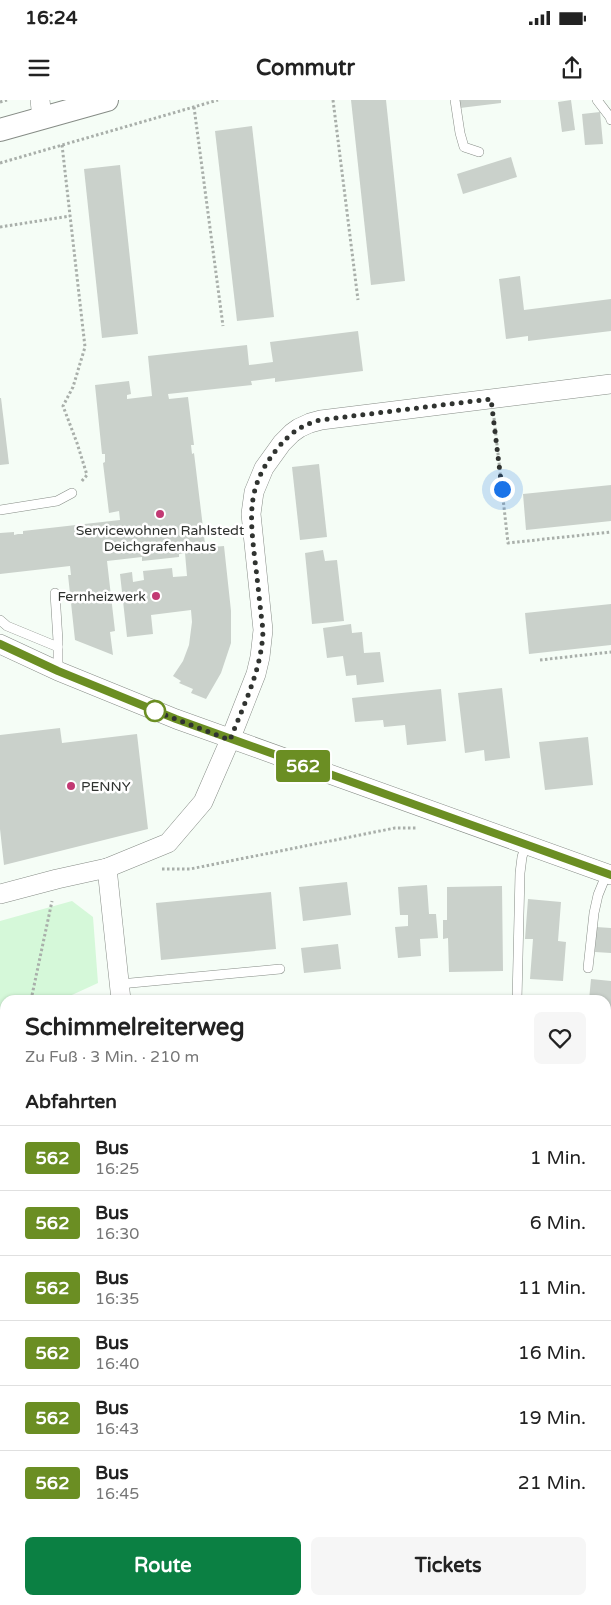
<!DOCTYPE html>
<html lang="de">
<meta charset="utf-8">
<style>
body{margin:0;font-family:"Varela Round",sans-serif;background:#f6f6f6;color:#222;height:100vh;display:flex;flex-direction:column;font-size:19px;white-space:nowrap}
*{box-sizing:border-box;margin:0}
p{font-size:16px;color:#767676}
.icon{flex:none;width:28px;height:28px;fill:none;stroke:currentColor;stroke-width:2;stroke-linecap:round;stroke-linejoin:round}
.map{position:relative;flex:1;overflow:hidden}
.sheet{position:absolute;left:0px;top:895px;width:611px;height:610px;display:flex;flex-direction:column;background:#fff;border-radius:15px 15px 0 0;box-shadow:0 1px 4px #0004}
.sheet>*{flex:none}
.badge{padding:0 10px;border-radius:4px;font-size:18px;line-height:32px}
.you{position:absolute;width:25px;height:25px;margin:-12px;border:4px solid #fff;border-radius:50%;background:#1a73e8;box-shadow:0 0 0 8px #1a73e833}
.map>.badge{position:absolute;translate:-50% -50%;box-shadow:0 0 0 2px #fff}
h2{padding:0 25px;font-size:19px;line-height:45px}
.round{display:grid;place-items:center;flex:none;width:52px;height:52px;border-radius:8px;background:#f6f6f6}
.head{display:flex;align-items:center;justify-content:space-between;height:85px;padding:0 25px}
h1{font-size:24px;font-weight:800;line-height:38px}
.action{display:flex;gap:10px;margin-top:auto;padding:10px 25px}
.action a{flex:1;height:58px;border-radius:8px;background:#0b8043;color:#fff;font-size:20px;font-weight:800;line-height:58px;text-align:center}
.action a+a{background:#f6f6f6;color:#222}
ul{padding:0;list-style:none}
li{display:flex;align-items:center;gap:15px;height:65px;padding:0 25px;border-top:1px solid #e0e0e0}
li div{flex:1}
li b{display:block;font-size:19px}
li em{font-style:normal}
li .badge{min-width:55px;font-weight:700;text-align:center}
.status{display:flex;justify-content:space-between;align-items:center;height:35px;padding:0 25px;background:#fff;direction:ltr}
.status svg{height:14px;fill:currentColor}
header{display:flex;justify-content:space-between;align-items:center;height:65px;padding:0 25px;background:#fff;font-size:22px;font-weight:800}
.map>svg:first-child{display:block}
.green{fill:#d5f8d9}
.building{fill:#cad1cb}
.lines{fill:none;stroke-linecap:round;stroke-linejoin:round}
.service-casing{stroke:#868c86;stroke-width:10}
.minor-casing{stroke:#868c86;stroke-width:20}
.tertiary-casing{stroke:#868c86;stroke-width:24}
.path{stroke:#a9afaa;stroke-width:3;stroke-dasharray:2.5 2.5;stroke-linecap:butt}
.service{stroke:#fff;stroke-width:9}
.minor{stroke:#fff;stroke-width:19}
.tertiary{stroke:#fff;stroke-width:22}
.line-casing{stroke:#fff;stroke-width:11}
.line{stroke:#6b8e23;stroke-width:8}
.walk{stroke:#303330;stroke-width:5;stroke-dasharray:0 9}
.poi-dot{fill:#c23973;stroke:#fff;stroke-width:2}
.stop-dot{fill:#fff;stroke:#6b8e23;stroke-width:2.5}
.labels{text-anchor:middle;dominant-baseline:central;stroke-width:5;stroke-linejoin:round;paint-order:stroke}
.poi-label{font-size:14px;fill:#303330;stroke:#fff}
</style>
<div class="status"><b>16:24</b><svg viewBox="0 0 49 12"><path d="M0 12V9h3v3zM5 12V6h3v6zM10 12V3h3v9zM15 12V0h3v12zM26 1h20v11H26zM47 4h2v5h-2z"/></svg></div>
<header><svg class="icon" aria-label="menu" viewBox="0 0 24 24"><path d="M4 6h16M4 12h16M4 18h16"/></svg>Commutr<svg class="icon" aria-label="share" viewBox="0 0 24 24"><path d="M12 15V3M7 8l5-5 5 5M5 13v7h14v-7"/></svg></header>
<div class="map">
<svg width="611" height="1505" viewBox="0 0 611 1505">
<rect width="100%" height="100%" fill="#f5fdf6"/>
<!-- green -->
<polygon class="green" points="72,801 93,817 98,883 61,900 5,900 5,925 0,928 0,821"/>
<!-- building -->
<g class="building">
<polygon points="351,0 386,0 405,181 371,185"/>
<polygon points="459,0 501,0 501,3 460,8"/>
<polygon points="571,0 575,30 562,32 558,2"/>
<polygon points="600,12 603,44 585,45 582,14"/>
<polygon points="252,26 274,217 237,221 215,31"/>
<polygon points="511,57 517,77 463,94 457,74"/>
<polygon points="120,65 138,234 102,238 84,69"/>
<polygon points="520,176 524,210 611,199 611,231 528,241 528,236 506,239 499,179"/>
<polygon points="358,231 363,271 275,282 275,278 251,281 252,285 168,294 169,299 188,297 194,345 191,345 192,354 194,353 205,444 200,445 201,448 224,446 231,511 231,543 221,573 206,599 191,593 193,589 179,583 181,581 173,576 183,561 189,545 192,522 191,510 151,515 153,534 127,537 120,474 132,472 133,482 144,480 143,471 172,468 173,477 187,476 185,453 179,454 179,457 142,461 142,457 107,461 115,531 110,532 113,555 75,540 68,475 71,475 70,466 0,474 0,433 14,432 14,435 18,434 23,434 23,431 120,420 119,411 109,413 103,363 105,362 105,354 102,354 95,285 129,281 131,294 127,295 127,299 152,296 148,256 247,245 249,265 273,262 270,242"/>
<polygon points="0,298 1,298 9,364 0,365"/>
<polygon points="319,364 327,437 300,440 292,367"/>
<polygon points="611,385 611,421 526,430 523,394"/>
<polygon points="323,450 325,461 337,460 344,521 312,524 305,453"/>
<polygon points="611,504 611,545 529,554 525,513"/>
<polygon points="351,524 352,533 362,532 364,553 380,552 384,582 357,585 356,575 346,576 343,556 327,558 323,528"/>
<polygon points="502,588 510,658 485,661 484,650 465,653 458,593"/>
<polygon points="441,589 446,641 407,645 405,625 384,627 383,620 355,622 352,598"/>
<polygon points="60,628 62,643 137,634 148,729 4,765 0,729 0,635"/>
<polygon points="588,637 593,685 545,690 539,642"/>
<polygon points="347,782 351,815 303,821 299,787"/>
<polygon points="427,785 429,814 436,814 438,838 420,839 421,856 398,858 395,827 408,826 408,815 400,815 398,787"/>
<polygon points="502,786 503,871 449,872 448,838 443,839 443,820 447,820 447,787"/>
<polygon points="271,792 276,849 161,860 156,803"/>
<polygon points="528,799 561,802 558,841 566,842 563,881 530,879 533,839 525,839"/>
<polygon points="596,827 611,828 611,853 595,852"/>
<polygon points="338,844 341,869 304,873 301,848"/>
<polygon points="591,879 611,881 611,928 606,928 606,900 589,900"/>
<polygon points="609,936 611,936 611,957 607,957"/>
<polygon points="0,1003 5,1003 5,1034 0,1035"/>
<polygon points="606,1092 611,1093 611,1131 606,1130"/>
<polygon points="0,1103 5,1103 5,1137 2,1137"/>
<rect x="0" y="1177" width="5" height="31"/>
<polygon points="5,1269 5,1300 0,1301 0,1270"/>
<polygon points="5,1351 5,1382 0,1382 0,1352"/>
<polygon points="5,1429 5,1456 0,1457 0,1430"/>
<polygon points="240,1500 309,1500 310,1505 240,1505"/>
<polygon points="442,1500 484,1500 483,1505 441,1505"/>
<polygon points="542,1500 583,1500 582,1505 541,1505"/>
</g>
<g class="lines">
<!-- service casing -->
<g class="service-casing">
<g id="service">
<polyline points="455,0 460,33 464,47 479,52"/>
<polyline points="597,0 610,17 611,20"/>
<polyline points="0,410 57,401 72,393"/>
<polyline points="55,493 58,541 58,571"/>
<polyline points="0,520 7,526 58,547"/>
<polyline points="588,868 594,813 598,795 607,773"/>
<polyline points="120,884 280,869"/>
<polyline points="517,900 520,773 522,757 526,744"/>
</g>
</g>
<!-- minor casing -->
<g class="minor-casing">
<g id="minor">
<polyline points="40,0 42,18"/>
<polyline points="0,544 58,571 176,619 611,775"/>
<polyline points="107,768 121,900"/>
<polyline points="0,794 57,779 107,768 168,743 203,702 230,640 256,574 260,557 263,530 251,414 254,392 264,368 282,343 292,333 299,328 310,323 321,320 611,284"/>
<polyline points="195,1500 196,1505"/>
</g>
</g>
<!-- tertiary casing -->
<g class="tertiary-casing">
<polyline id="tertiary" points="0,30 107,0"/>
</g>
<!-- path -->
<g class="path">
<polyline points="333,0 358,200"/>
<polyline points="0,2 7,0"/>
<polyline points="194,7 223,226"/>
<polyline points="62,45 85,247 73,287 63,306 77,343 87,375 81,382"/>
<polyline points="0,63 218,0"/>
<polyline points="0,127 70,116"/>
<polyline points="494,318 508,443 611,432"/>
<polyline points="540,560 611,552"/>
<polyline points="162,769 190,769 395,728 417,728"/>
<polyline points="31,900 52,801"/>
<polyline points="606,1147 609,1147 606,1181"/>
<polyline points="606,1323 611,1327"/>
<polyline points="424,1500 427,1505"/>
<polyline points="523,1505 524,1500"/>
</g>
<!-- service -->
<use href="#service" class="service"/>
<!-- minor -->
<use href="#minor" class="minor"/>
<!-- tertiary -->
<use href="#tertiary" class="tertiary"/>
</g>
<g class="lines">
<!-- line casing -->
<g class="line-casing">
<polyline id="line" points="0,544 58,571 176,619 611,775"/>
</g>
<!-- line -->
<use href="#line" class="line"/>
<!-- walk -->
<path class="walk" d="M155 611 152 610 230 640C244 604 262 569 263 530 260 507 258 484 255 461 250 416 246 387 277 349 289 334 301 325 320 320L491 299 502 389"/>
</g>
<!-- markers -->
<g class="poi-dot">
<circle cx="160" cy="414" r="5"/>
<circle cx="156" cy="496" r="5"/>
<circle cx="71" cy="686" r="5"/>
</g>
<circle class="stop-dot" cx="155" cy="611" r="10"/>
<g class="labels">
<!-- poi labels -->
<g class="poi-label">
<text x="160" y="430">Servicewohnen Rahlstedt<tspan x="160" dy="16">Deichgrafenhaus</tspan></text>
<text x="146" y="496" text-anchor="end">Fernheizwerk</text>
<text x="81" y="686" text-anchor="start">PENNY</text>
</g>
</g>
</svg>
<div class="you" style="left:502px;top:389px"></div>
<b class="badge" style="left:303px;top:666px;background:#6b8e23;color:#fff">562</b>
<section class="sheet">
<div class="head"><div><h1>Schimmelreiterweg</h1><p>Zu Fuß · 3 Min. · 210 m</p></div><a class="round"><svg class="icon" aria-label="heart" viewBox="0 0 24 24"><path d="M12 20l-8-8c-3-5 5-10 8-4 3-6 11-1 8 4z"/></svg></a></div>
<h2>Abfahrten</h2>
<ul>
<li><span class="badge" style="background:#6b8e23;color:#fff">562</span><div><b>Bus</b><p>16:25</p></div><em>1 Min.</em></li>
<li><span class="badge" style="background:#6b8e23;color:#fff">562</span><div><b>Bus</b><p>16:30</p></div><em>6 Min.</em></li>
<li><span class="badge" style="background:#6b8e23;color:#fff">562</span><div><b>Bus</b><p>16:35</p></div><em>11 Min.</em></li>
<li><span class="badge" style="background:#6b8e23;color:#fff">562</span><div><b>Bus</b><p>16:40</p></div><em>16 Min.</em></li>
<li><span class="badge" style="background:#6b8e23;color:#fff">562</span><div><b>Bus</b><p>16:43</p></div><em>19 Min.</em></li>
<li><span class="badge" style="background:#6b8e23;color:#fff">562</span><div><b>Bus</b><p>16:45</p></div><em>21 Min.</em></li>
</ul>
<div class="action"><a>Route</a><a>Tickets</a></div>
</section>
</div>
